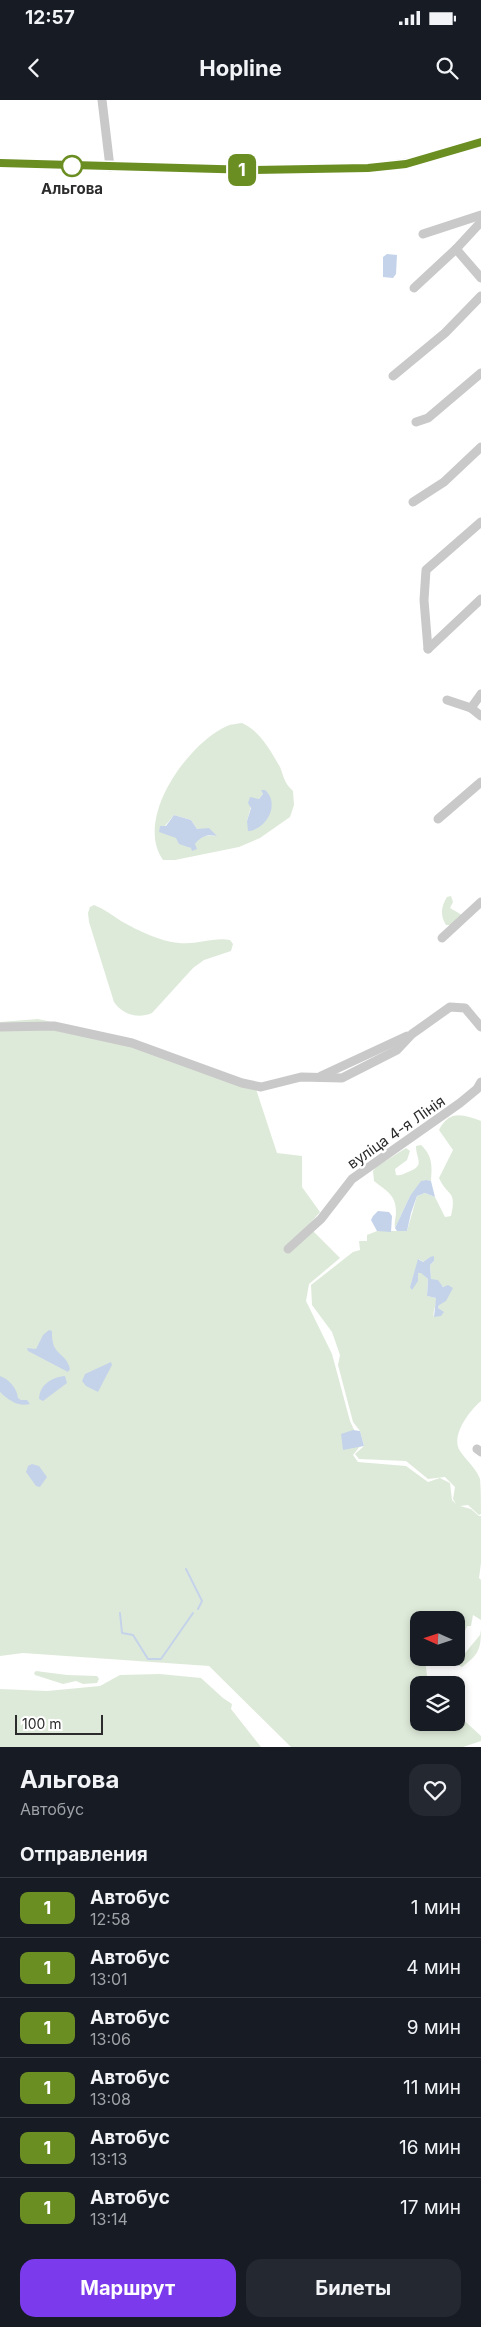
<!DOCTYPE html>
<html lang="ru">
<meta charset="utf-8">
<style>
body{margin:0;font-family:Inter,sans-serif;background:#242831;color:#f1f3f6;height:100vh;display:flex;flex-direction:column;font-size:19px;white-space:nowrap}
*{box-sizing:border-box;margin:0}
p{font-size:16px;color:#9ea1a6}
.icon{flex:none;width:28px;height:28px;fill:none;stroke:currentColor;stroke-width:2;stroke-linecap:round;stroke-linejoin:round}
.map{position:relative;height:1647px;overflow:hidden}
.side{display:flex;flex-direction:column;background:#171b24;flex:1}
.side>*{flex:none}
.badge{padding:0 10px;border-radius:8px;font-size:18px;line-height:32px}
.needle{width:32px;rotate:273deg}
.buttons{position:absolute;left:410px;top:1511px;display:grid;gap:10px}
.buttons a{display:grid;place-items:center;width:55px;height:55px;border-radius:10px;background:#171b24;box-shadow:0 2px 8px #0003;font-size:25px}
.scale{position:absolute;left:15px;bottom:12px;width:88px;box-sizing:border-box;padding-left:5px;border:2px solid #2c2c2c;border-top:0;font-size:14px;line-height:18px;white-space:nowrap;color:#2c2c2c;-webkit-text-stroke:4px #fff;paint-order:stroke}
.map>.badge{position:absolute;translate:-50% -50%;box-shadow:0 0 0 2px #fff}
h2{padding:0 20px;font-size:19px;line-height:45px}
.round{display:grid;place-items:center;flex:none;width:52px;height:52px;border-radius:15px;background:#242831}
.headline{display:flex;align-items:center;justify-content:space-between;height:85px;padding:0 20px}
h1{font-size:24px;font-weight:700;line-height:38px}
.cta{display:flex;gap:10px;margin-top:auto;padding:10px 20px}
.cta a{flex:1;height:58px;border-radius:15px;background:#7c3aed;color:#fff;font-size:20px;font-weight:700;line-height:58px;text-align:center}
.cta a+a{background:#242831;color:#f1f3f6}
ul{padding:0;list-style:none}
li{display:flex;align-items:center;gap:15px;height:60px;padding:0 20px;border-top:1px solid #363941}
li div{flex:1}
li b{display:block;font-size:19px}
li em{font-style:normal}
li .badge{min-width:55px;font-weight:700;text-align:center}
.status{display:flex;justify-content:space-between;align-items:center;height:35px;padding:0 25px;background:#171b24;direction:ltr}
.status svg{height:14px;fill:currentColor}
header{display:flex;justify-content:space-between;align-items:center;height:65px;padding:0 20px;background:#171b24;font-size:22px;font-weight:700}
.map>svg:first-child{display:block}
.green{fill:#deead9;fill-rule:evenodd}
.water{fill:#c4d3ea}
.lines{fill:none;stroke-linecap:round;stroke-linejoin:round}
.stream{stroke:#c4d3ea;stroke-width:2}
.minor{stroke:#c9c9c9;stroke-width:9}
.line-casing{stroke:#fff;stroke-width:11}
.line{stroke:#6b8e23;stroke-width:8}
.stop-dot{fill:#fff;stroke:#6b8e23;stroke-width:2.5}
.labels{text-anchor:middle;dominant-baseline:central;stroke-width:5;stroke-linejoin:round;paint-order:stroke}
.stop-label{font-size:15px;font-weight:bold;fill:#2c2c2c;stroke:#fff}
.street-label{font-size:15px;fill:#2c2c2c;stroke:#fff}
</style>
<div class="status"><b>12:57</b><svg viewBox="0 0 49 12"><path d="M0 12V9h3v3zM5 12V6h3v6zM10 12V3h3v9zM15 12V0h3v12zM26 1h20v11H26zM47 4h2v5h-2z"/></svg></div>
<header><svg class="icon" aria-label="back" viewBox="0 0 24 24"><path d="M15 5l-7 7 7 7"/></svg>Hopline<svg class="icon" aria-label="search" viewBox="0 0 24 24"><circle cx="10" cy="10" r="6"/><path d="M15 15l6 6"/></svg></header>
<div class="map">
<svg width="481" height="1647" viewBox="0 0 481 1647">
<rect width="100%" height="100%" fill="#fff"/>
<!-- green -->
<g class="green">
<path d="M242 623C260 631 270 650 280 667 284 677 284 683 293 691L294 705 290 717 260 738 239 747 175 760H163C134 719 187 644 227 626 231 624 237 624 242 623ZM261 691 272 705 247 721 253 699H259L263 694ZM174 715 191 720 197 729H206L217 736C201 734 201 738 191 748L160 726H165Z"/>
<path d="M451 796 453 802 450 808 462 815 452 825H446C440 816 441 806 447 797Z"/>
<path d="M94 805C104 809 112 815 121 821 139 831 159 841 179 843 197 845 213 837 230 840L233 844 231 851 204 860 193 868 152 913C138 919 123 915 114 902L89 822 88 813 90 807Z"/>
<path d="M38 919 122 937 254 983 277 1053 302 1056V1087L320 1112 308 1126 340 1158 309 1184 306 1201 332 1254 350 1321 361 1345 353 1355 358 1362 406 1366 428 1382 440 1378 450 1383 452 1400 456 1404 453 1399 455 1387 445 1377 428 1379 406 1361 359 1359 355 1354 364 1346 360 1331 353 1322 338 1265 340 1255 332 1232 312 1205 311 1185 353 1152 360 1150 359 1141H367V1135L377 1131H407L417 1096 425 1093 435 1097 445 1117 451 1116C457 1089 448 1098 439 1078L453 1050 439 1030C450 1009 463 1015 481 1021V1301C470 1310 450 1336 460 1351 466 1360 476 1368 480 1379 481 1389 481 1404 481 1414L479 1415 468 1405 460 1406 471 1409 479 1416H481V1463L479 1478 481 1480V1520L473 1515 471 1526H467L465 1531H462L461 1525H456V1520H419V1558H425L428 1585H419V1622H456V1613L481 1636V1641L463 1647H291L209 1566 23 1553 0 1556V922ZM430 1157 434 1161 430 1165 431 1179 444 1187 438 1208 441 1211 434 1217C432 1211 437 1205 436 1198L427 1196 428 1179 421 1172 418 1173 410 1187 419 1159 423 1162Z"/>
<path d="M421 1045C433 1056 432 1067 431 1081L427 1080 410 1096 395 1128C394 1122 396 1118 396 1112 396 1094 386 1091 374 1081L373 1071 376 1067 406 1048 410 1051 407 1060 395 1069 396 1075C401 1076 403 1074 408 1072 426 1065 416 1060 416 1046Z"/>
<path d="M481 1530C481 1550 478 1555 462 1567L456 1564 480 1535Z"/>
<polygon points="36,1571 67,1575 97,1576 99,1579 97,1583 83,1584 76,1581 63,1584 35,1575 34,1573"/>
<polygon points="160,1574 201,1578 223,1598 232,1604 231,1609 261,1647 0,1647 0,1589 47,1591 100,1586 120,1575"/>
</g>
<!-- water -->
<g class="water">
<polygon points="387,154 397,155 396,174 393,178 383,177 383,157"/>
<path d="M261 690H265C281 704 266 730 248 731L247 721 251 708 248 703 250 697 259 699 263 694Z"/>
<path d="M174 715 191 720 197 729 209 728 217 736C207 734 202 736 195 744L197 749 192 751 191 748 179 744 176 738 159 732 160 726H166Z"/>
<polygon points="427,1080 431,1081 435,1097 425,1093 417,1096 411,1113 407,1131 397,1131 395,1128 410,1096 421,1081"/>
<polygon points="378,1111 389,1112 392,1116 391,1132 377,1131 371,1120 373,1116"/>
<polygon points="434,1156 434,1161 430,1165 431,1179 438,1180 443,1187 448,1185 453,1188 446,1201 439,1205 438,1208 444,1212 441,1216 434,1217 436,1198 427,1196 428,1179 421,1173 418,1173 418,1181 412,1190 410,1187 418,1159 423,1162 430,1157"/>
<path d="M49 1230 52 1231C51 1257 66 1251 70 1269L68 1272 28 1251 27 1248 36 1249 43 1235Z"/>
<polygon points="111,1262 112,1265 98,1292 86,1286 82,1281 85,1274"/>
<path d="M0 1276C9 1279 17 1288 18 1298L21 1300H27L30 1304C18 1307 8 1300 0 1292Z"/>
<path d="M65 1276 67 1283 43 1301 39 1299C39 1285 52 1277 65 1276Z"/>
<polygon points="353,1330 360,1331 364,1346 343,1350 341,1334"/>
<polygon points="32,1364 39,1366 47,1377 40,1387 36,1386 26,1372 28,1366"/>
</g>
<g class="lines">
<!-- stream -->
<g class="stream">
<polyline points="186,1469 202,1501 198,1509"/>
<polyline points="120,1513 122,1533 133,1535 148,1559 161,1559 193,1513"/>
</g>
<!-- minor -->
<g class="minor">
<polyline points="102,0 110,67"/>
<polyline points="0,63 254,70 368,68 407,63 481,42"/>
<polyline points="423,134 481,115"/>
<polyline points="456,149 481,178"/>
<polyline points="414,188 456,149 481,122"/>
<polyline points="393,276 445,233 481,196"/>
<polyline points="416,322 428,318 481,273"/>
<polyline points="413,402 444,382 481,347"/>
<polyline points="428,549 424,500 426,470 481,422"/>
<polyline points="428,549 481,499"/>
<polyline points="447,600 471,608 481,616"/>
<polyline points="471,608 481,594"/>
<polyline points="438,719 481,682"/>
<polyline points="442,838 481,802"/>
<polyline points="0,927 54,926 132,943 242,983 261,987 301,977 342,978 397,950 412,934 450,907 465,908 481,927"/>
<polyline points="321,976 407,936"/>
<polyline points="288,1149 321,1119 352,1079 460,1003 477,989 481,982"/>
<polyline points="477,1349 481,1352"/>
</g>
</g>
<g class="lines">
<!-- line casing -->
<g class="line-casing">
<polyline id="line" points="0,63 254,70 368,68 406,64 481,42"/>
</g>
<!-- line -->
<use href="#line" class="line"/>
</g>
<!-- markers -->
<circle class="stop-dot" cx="72" cy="66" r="10"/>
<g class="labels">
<!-- stop labels -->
<g class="stop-label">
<text x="72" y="88">Альгова</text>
</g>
<!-- street labels -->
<g class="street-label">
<text transform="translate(396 1032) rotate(-35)">вуліца 4-я Лінія</text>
</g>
</g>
</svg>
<div class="buttons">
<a><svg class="needle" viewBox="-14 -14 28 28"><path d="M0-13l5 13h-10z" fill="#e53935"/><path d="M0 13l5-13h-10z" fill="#9ea1a6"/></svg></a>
<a><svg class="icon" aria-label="layers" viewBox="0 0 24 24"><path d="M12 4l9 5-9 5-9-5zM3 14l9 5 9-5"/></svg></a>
</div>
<div class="scale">100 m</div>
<b class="badge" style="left:242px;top:70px;background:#6b8e23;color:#fff">1</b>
</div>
<section class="side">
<div class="headline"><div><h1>Альгова</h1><p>Автобус</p></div><a class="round"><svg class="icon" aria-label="heart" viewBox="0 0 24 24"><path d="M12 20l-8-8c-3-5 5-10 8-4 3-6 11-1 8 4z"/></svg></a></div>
<h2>Отправления</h2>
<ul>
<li><span class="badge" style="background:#6b8e23;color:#fff">1</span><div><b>Автобус</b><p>12:58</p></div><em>1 мин</em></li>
<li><span class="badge" style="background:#6b8e23;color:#fff">1</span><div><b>Автобус</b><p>13:01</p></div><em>4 мин</em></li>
<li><span class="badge" style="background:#6b8e23;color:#fff">1</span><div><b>Автобус</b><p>13:06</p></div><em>9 мин</em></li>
<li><span class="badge" style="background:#6b8e23;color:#fff">1</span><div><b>Автобус</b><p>13:08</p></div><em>11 мин</em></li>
<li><span class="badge" style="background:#6b8e23;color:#fff">1</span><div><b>Автобус</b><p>13:13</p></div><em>16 мин</em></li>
<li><span class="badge" style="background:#6b8e23;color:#fff">1</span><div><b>Автобус</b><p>13:14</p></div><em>17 мин</em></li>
</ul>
<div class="cta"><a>Маршрут</a><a>Билеты</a></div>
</section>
